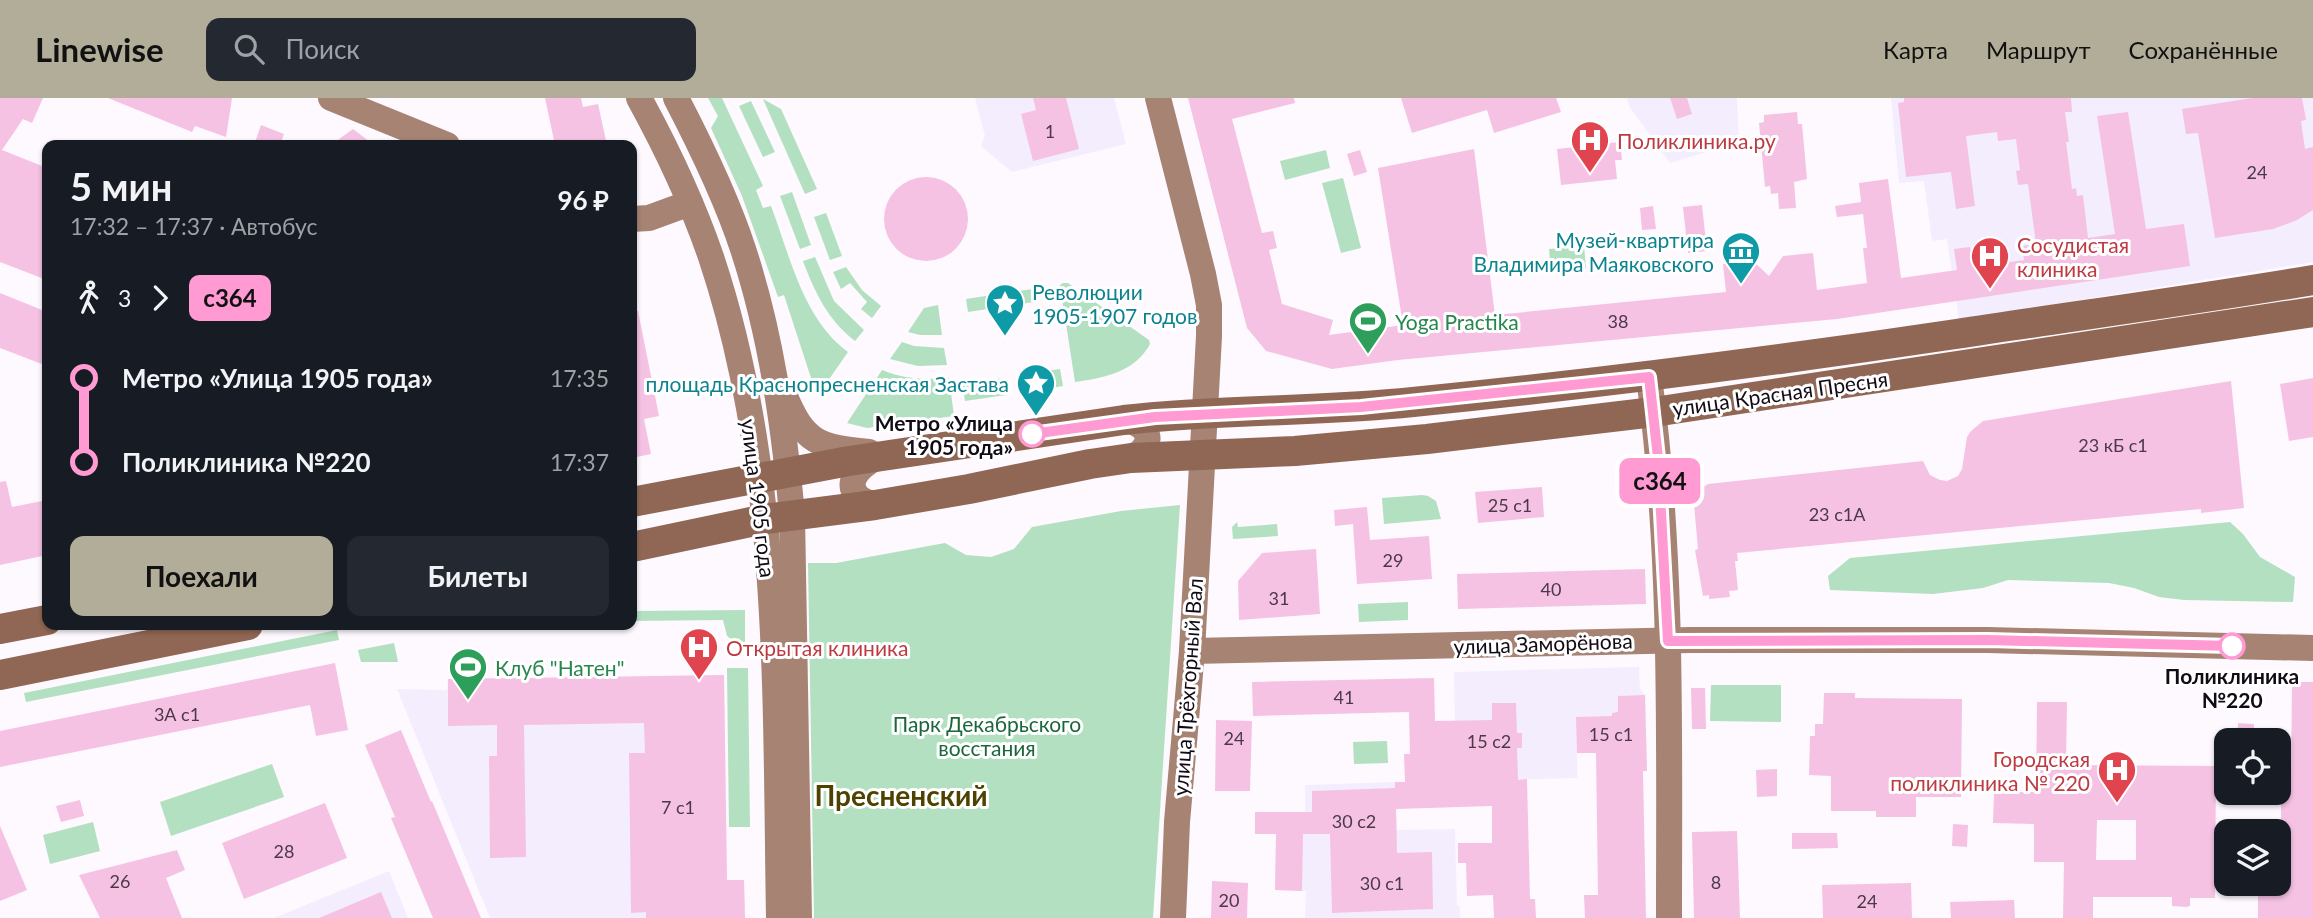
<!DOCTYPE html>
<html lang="ru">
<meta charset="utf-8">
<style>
body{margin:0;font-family:Lato,sans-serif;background:#242831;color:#f1f3f6;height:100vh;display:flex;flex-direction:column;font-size:26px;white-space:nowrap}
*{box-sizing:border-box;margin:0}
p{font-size:23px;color:#9ea1a6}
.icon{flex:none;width:38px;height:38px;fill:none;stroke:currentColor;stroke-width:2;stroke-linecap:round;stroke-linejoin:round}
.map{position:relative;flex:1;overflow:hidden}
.sheet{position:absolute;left:42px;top:42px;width:595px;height:490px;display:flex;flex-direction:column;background:#171b24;border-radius:14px;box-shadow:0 2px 5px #0004}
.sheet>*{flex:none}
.badge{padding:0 14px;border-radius:10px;font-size:24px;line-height:46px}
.buttons{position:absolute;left:2214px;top:630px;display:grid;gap:14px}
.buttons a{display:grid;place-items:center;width:77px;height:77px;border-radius:14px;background:#171b24;box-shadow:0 2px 5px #0004;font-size:35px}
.map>.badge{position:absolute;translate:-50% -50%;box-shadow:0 0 0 4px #fff}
.legs{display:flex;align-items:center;gap:10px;height:77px;padding:0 28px;font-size:23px}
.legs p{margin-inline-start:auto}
.head{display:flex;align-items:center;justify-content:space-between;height:119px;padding:0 28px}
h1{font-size:38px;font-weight:700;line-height:52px}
.action{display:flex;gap:14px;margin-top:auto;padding:14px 28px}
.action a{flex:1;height:80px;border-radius:14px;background:#b1ad98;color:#111;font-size:28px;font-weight:700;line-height:80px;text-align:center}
.action a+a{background:#242831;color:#f1f3f6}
ul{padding:0 28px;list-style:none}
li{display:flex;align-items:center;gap:24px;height:84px;font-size:26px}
li i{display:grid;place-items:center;width:10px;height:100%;margin:0 9px;background:currentColor}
li i::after{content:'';width:18px;height:18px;margin:-9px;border:5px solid;border-radius:50%;background:#171b24}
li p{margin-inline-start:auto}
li:first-child i{background:linear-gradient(#0000 50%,currentColor 0)}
li:last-child i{background:linear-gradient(currentColor 50%,#0000 0)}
header{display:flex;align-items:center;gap:42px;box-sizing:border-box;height:98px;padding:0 35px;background:#b1ad98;color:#111}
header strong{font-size:33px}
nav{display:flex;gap:38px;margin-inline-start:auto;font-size:24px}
.search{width:490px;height:63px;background:#242831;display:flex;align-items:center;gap:18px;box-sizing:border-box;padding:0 24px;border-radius:14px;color:#9ea1a6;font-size:26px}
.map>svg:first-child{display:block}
.commercial{fill:#f4edfe}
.green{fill:#b3e0c0}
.building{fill:#f5c2e4;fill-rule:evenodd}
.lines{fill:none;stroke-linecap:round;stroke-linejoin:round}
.secondary{stroke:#a68373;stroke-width:26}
.primary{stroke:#906754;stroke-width:30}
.line-1-casing{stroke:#fff;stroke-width:16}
.line-1{stroke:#ff9ad2;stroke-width:10}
.stop-1-dot{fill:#fff;stroke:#ff9ad2;stroke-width:3.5}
.labels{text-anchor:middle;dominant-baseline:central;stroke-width:6;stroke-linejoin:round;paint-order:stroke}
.number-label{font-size:18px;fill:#4b3949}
.health-label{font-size:21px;fill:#be3a42;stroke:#fff;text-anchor:start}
.culture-label{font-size:21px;fill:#0d838f;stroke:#fff;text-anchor:end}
.leisure-label{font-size:21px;fill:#27864d;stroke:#fff;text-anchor:start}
.street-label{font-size:21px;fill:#120b15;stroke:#fff}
.stop-label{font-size:21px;font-weight:bold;fill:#120b15;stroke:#fff;text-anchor:end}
.park-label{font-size:21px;fill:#1b673b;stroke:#fff}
.district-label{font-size:28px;font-weight:bold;fill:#4e4200;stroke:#fff}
</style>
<header>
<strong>Linewise</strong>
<div class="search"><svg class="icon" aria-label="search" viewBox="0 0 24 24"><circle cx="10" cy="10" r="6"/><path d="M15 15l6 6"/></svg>Поиск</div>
<nav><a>Карта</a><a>Маршрут</a><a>Сохранённые</a></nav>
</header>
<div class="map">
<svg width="2313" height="820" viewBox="0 0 2313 820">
<rect width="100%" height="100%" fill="#fdf9ff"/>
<!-- commercial -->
<g class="commercial">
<polygon points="975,0 1114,0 1126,46 1012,74 981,48 985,38"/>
<polygon points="1627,0 1737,0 1739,44 1670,65 1629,8"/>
<polygon points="1891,0 2313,0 2313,164 1959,222 1947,141 1932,143 1924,83 1899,85"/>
<polygon points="1639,569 1640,591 1645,597 1647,673 1618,674 1617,654 1577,655 1577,680 1437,684 1455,634 1454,574"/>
<polygon points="724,577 727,782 744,782 745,820 490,820 397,591 447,592 448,581"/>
<polygon points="1395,684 1397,732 1455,731 1457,807 1460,808 1460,820 1305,820 1306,793 1275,792 1276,736 1313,736 1305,714 1305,687"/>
<polygon points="389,773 408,820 274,820"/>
</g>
<!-- green -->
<g class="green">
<path d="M708 0H722L763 88 756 92 763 110 771 108C790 158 803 221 848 254L823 290 812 283 784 197 778 199 742 98 711 30 718 18Z"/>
<polygon points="763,1 781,11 817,91 805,96"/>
<polygon points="751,3 775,54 763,59 739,8"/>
<polygon points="1326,52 1330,70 1285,82 1280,63"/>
<polygon points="1343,80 1361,150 1341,155 1322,85"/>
<polygon points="792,94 811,147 800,151 780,98"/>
<polygon points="826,115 842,158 830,162 814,119"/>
<polygon points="1584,148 1586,170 1551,174 1549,151"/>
<path d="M815 159 834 203 864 232 855 243C828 222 815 195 803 163Z"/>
<polygon points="846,169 862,192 881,208 872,220 861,211 867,204 850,185 841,191 833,174"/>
<path d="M1063 185H1068L1149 242 1150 246C1135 274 1104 280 1075 284L1060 187Z"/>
<polygon points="1032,191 1034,204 968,214 966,201"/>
<polygon points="938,207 942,237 920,237 908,234 924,210"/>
<polygon points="902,244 914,248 944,250 947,267 918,268 890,261"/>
<polygon points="1060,271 1063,288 1021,295 1019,277"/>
<path d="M882 272C904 281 925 282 949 280L954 318 867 330 847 325Z"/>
<polygon points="1004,280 1006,297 965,303 962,286"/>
<polygon points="1422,397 1428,398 1436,403 1441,421 1384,426 1382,400"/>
<polygon points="1180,407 1153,820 814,820 808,465 836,465 945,445 966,457 991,459 1014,451 1032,429 1121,413"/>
<polygon points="1237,424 1238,429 1277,426 1278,438 1233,441 1232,429"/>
<polygon points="2230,424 2243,436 2260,459 2295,479 2293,504 2184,502 2159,499 2134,490 2109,485 2008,482 1983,490 1933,496 1830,492 1828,478 1850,460"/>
<polygon points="1408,504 1408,522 1359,524 1358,506"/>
<polygon points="745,512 745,546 736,545 727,538 723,522 632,523 632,513"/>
<polygon points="337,532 339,542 26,604 24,595"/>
<polygon points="394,545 398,564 361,564 358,552"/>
<polygon points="727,570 748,570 750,729 729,729"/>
<polygon points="1711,587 1781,587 1781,624 1710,623"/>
<polygon points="1387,643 1388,665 1354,666 1353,644"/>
<polygon points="272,666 284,699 171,738 160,704"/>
<polygon points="93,724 100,753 50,766 43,737"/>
</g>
<!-- building -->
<g class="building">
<polygon points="0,0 43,0 32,25 23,21 2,52 47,70 47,182 0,164"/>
<polygon points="108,0 232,0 226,39 195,28 192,34"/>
<polygon points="545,0 581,0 583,9 598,6 607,47 555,47"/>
<polygon points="1033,0 1066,0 1079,51 1033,63 1021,16 1036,12"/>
<polygon points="1188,0 1294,0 1295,5 1232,21 1262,135 1273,133 1277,150 1269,152 1282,206 1333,222 1329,237 1403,227 1378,70 1474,51 1495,217 1726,194 1723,166 1753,163 1769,178 1783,158 1813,155 1817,192 1867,185 1863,150 1867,150 1863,116 1837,119 1835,108 1861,104 1859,85 1888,81 1901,180 1957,172 1954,151 1970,149 1972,162 1995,159 1996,166 2024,162 2022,148 2036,146 2028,86 2018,87 2016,73 2020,72 2016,41 1998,43 1997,34 1966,38 1975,108 1956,111 1951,74 1906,79 1898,5 1904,4 1904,0 2071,0 2072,14 2065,14 2069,44 2066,44 2072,91 2076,90 2077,98 2083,97 2088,140 2115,136 2097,18 2128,14 2146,131 2184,126 2190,168 1837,221 1398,262 1332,271 1266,253 1247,230"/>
<polygon points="1401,0 1556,0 1561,14 1494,35 1487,12 1412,35"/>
<polygon points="1670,0 1687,0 1692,16 1677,21"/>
<polygon points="2252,0 2302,0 2306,22 2301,23 2305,51 2313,49 2313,112 2297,122 2273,131 2215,140 2198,35 2186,36 2182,11"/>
<polygon points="1797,14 1798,26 1802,26 1807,81 1794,84 1796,110 1779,111 1778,95 1771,96 1770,88 1765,89 1759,25 1764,24 1764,17"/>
<polygon points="261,27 284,36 280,47 254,47"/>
<polygon points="353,31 374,47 331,47"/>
<polygon points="1620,44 1622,62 1615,62 1617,81 1561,87 1557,51"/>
<polygon points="1360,52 1367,74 1354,78 1347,56"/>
<circle cx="926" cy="121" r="42"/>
<polygon points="1702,107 1707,153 1688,155 1683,109"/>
<polygon points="1653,108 1656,131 1642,132 1640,110"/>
<polygon points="0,195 47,214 47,268 0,250"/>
<polygon points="638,213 659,318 644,321 651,356 632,360 632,214"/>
<polygon points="2313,280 2313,339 2289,343 2280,286"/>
<polygon points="2231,283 2244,410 2201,415 2201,411 1737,455 1738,463 1735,463 1738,492 1729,493 1730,499 1709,501 1709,497 1703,498 1695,452 1698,451 1694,406 1699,392 1708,386 1923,363 1930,377 1940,382 1947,383 1958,378 1962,371 1967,339 1971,333 1983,323"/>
<polygon points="6,383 12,409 47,402 47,457 0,467 0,384"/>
<polygon points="1542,389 1544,419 1478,425 1475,394"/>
<polygon points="1367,409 1370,442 1429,438 1432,481 1357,486 1353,426 1335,428 1334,412"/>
<polygon points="1316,451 1320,516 1239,522 1238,483 1262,455"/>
<polygon points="1645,471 1646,506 1458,511 1457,476"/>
<polygon points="335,565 348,632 316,638 310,607 0,669 0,633"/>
<polygon points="724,577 727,782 744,782 745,820 646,820 646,814 631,815 629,655 645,655 644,625 524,627 526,759 490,760 489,658 497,658 497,627 448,628 448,581"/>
<polygon points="1434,580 1435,623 1492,622 1492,605 1516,605 1517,635 1522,635 1522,650 1517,650 1518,682 1527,681 1530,801 1535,801 1536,820 1494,820 1493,797 1467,798 1466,765 1458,765 1458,745 1492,745 1492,708 1396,711 1397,755 1432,754 1433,811 1332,815 1330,736 1303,736 1302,793 1275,792 1276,736 1255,736 1255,714 1312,714 1312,693 1395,690 1395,684 1405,684 1404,656 1410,656 1409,614 1253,618 1252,584"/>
<polygon points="2292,584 2313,584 2313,820 2258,820 2258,794 2287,793 2288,747 2281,747 2281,702 2286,702 2286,683 2291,684"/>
<polygon points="1691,590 1705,590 1706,631 1692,631"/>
<polygon points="1824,595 1855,595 1855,600 1962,601 1961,699 1916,699 1916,719 1876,719 1876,713 1831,713 1831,678 1809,677 1810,638 1815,638 1815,626 1823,626"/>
<polygon points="1645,597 1647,673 1643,673 1646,820 1585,820 1584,797 1598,797 1596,655 1577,655 1576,619 1612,618 1612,615 1618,614 1618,598"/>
<path d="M2037 604H2067L2066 667 2216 668 2215 800H2190V808L2186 809 2172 808V799H2093V820H2063L2064 764H2034V726L1993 725 1994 694H2036ZM2097 722H2136V762H2096Z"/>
<polygon points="1216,622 1252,623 1250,693 1215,693"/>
<polygon points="2238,625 2254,626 2254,642 2237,642"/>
<polygon points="401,632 431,704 432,703 481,820 433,820 391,720 395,719 365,647"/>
<polygon points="1777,671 1777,698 1757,699 1756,672"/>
<polygon points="80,702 84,718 61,724 56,708"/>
<polygon points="325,705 347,760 244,801 222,745"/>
<polygon points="1953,726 1968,727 1967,749 1952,748"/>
<polygon points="0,728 27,792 0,803"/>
<polygon points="1737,733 1740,820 1694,820 1692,734"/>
<polygon points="1792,735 1837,735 1838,750 1792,751"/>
<polygon points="177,752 185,772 166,780 182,820 100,820 79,777"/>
<polygon points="1212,783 1248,785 1247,820 1211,820"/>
<polygon points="1911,785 1912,820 1823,820 1822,787"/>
<polygon points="381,794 392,820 319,820"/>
<polygon points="2014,802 2015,820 1951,820 1950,804"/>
</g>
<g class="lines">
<!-- secondary -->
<g class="secondary">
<polyline points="331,0 447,47"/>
<path d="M639 0C667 51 692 104 711 159 782 371 775 599 779 820"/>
<path d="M676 0C701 48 726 99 743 151 771 236 784 327 792 417L799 820"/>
<polyline points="1158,0 1203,176 1209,207 1209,238 1192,553 1177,724 1173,820"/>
<polyline points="632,121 649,120 690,105"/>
<path d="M1649 279C1673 458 1669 640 1669 820"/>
<path d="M784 296C804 345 818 349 869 354"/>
<path d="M1124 322C1152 326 1156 348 1131 360"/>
<path d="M875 407C837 396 853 368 881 358"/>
<polyline points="1192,553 1690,542 1988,542 2313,550"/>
</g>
<!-- primary -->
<g class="primary">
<path d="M632 404 849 363 1124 322C1220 311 1317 314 1413 304 1595 286 1775 263 1956 236 2075 218 2194 202 2313 182"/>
<polyline points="632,449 765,421 875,407 969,391 1090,366 1131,360 1295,353 1427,341 1654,314 2313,214"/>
<polyline points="0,531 47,522"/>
<polyline points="0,577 248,527"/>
</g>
</g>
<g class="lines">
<!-- line-1 casing -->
<g class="line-1-casing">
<polyline id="line-1" points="1032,336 1155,319 1361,309 1649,279 1658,360 1668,543 1988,542 2232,548"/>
</g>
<!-- line-1 -->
<use href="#line-1" class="line-1"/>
</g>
<!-- icons -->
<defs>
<g id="hospital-pin" transform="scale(2.0125)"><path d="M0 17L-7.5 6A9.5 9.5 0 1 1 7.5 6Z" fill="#e0444e" stroke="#fff"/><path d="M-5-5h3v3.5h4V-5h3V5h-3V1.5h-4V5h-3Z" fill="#fff"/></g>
<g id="museum-pin" transform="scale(2.0125)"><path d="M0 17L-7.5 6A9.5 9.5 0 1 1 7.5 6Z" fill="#0f9aa8" stroke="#fff"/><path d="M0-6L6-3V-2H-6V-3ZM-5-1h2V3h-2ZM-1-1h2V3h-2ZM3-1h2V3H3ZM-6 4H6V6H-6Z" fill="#fff"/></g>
<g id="sight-pin" transform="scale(2.0125)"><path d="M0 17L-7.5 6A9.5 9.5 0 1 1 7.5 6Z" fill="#0f9aa8" stroke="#fff"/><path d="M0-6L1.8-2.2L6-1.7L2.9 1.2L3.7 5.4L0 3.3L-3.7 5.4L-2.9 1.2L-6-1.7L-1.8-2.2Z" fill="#fff"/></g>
<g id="stadium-pin" transform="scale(2.0125)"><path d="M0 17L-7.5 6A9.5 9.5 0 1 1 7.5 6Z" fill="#2e9e5b" stroke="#fff"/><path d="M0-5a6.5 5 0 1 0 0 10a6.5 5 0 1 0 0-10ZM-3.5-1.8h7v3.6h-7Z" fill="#fff"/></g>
</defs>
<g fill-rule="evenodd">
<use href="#hospital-pin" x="1590" y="42"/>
<use href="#museum-pin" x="1741" y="153"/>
<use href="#hospital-pin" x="1990" y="158"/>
<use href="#sight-pin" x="1005" y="205"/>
<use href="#stadium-pin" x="1368" y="223"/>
<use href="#sight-pin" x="1036" y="285"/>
<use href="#hospital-pin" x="699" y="549"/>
<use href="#stadium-pin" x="468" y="569"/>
<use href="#hospital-pin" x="2117" y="672"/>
</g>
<!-- markers -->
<g class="stop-1-dot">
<circle cx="1032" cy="336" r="12"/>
<circle cx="2232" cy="548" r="12"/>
</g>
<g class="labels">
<!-- number labels -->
<g class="number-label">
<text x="1050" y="33">1</text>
<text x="2257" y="74">24</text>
<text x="1618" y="223">38</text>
<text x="2113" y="347">23 кБ с1</text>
<text x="1510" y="407">25 с1</text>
<text x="1837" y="416">23 с1А</text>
<text x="1393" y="462">29</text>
<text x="1551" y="491">40</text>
<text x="1279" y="500">31</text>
<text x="1344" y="599">41</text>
<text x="177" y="616">3А с1</text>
<text x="1611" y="636">15 с1</text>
<text x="1234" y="640">24</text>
<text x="1489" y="643">15 с2</text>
<text x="678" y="709">7 с1</text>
<text x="1354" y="723">30 с2</text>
<text x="284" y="753">28</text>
<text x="120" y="783">26</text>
<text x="1716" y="784">8</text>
<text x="1382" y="785">30 с1</text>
<text x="1229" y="802">20</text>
<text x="1867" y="803">24</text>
</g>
<!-- health labels -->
<g class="health-label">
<text x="1617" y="42">Поликлиника.ру</text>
<text x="2017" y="146">Сосудистая<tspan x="2017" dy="24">клиника</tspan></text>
<text x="726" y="549">Открытая клиника</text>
<text x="2090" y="660" text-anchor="end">Городская<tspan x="2090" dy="24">поликлиника № 220</tspan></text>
</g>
<!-- culture labels -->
<g class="culture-label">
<text x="1714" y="141">Музей-квартира<tspan x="1714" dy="24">Владимира Маяковского</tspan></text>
<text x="1032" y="193" text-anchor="start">Революции<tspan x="1032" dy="24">1905-1907 годов</tspan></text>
<text x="1009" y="285">площадь Краснопресненская Застава</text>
</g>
<!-- leisure labels -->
<g class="leisure-label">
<text x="1395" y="223">Yoga Practika</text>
<text x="495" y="569">Клуб "Натен"</text>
</g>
<!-- street labels -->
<g class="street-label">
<text transform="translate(1780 295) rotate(-8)">улица Красная Пресня</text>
<text transform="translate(759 400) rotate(83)">улица 1905 года</text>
<text transform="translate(1543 545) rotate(-2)">улица Заморёнова</text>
<text transform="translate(1187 589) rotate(-86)">улица Трёхгорный Вал</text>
</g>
<!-- stop labels -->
<g class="stop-label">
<text x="1013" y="324">Метро «Улица<tspan x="1013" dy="24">1905 года»</tspan></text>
<text x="2232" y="577" text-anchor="middle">Поликлиника<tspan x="2232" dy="24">№220</tspan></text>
</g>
<!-- park labels -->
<g class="park-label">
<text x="987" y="625">Парк Декабрьского<tspan x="987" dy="24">восстания</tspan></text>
</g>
<!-- district labels -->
<g class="district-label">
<text x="901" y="697">Пресненский</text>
</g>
</g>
</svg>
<div class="buttons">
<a><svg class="icon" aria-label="locate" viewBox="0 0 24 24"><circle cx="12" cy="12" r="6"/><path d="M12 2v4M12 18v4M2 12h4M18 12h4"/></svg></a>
<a><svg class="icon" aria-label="layers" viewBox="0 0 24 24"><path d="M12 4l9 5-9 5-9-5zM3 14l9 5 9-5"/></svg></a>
</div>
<b class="badge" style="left:1660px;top:383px;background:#ff9ad2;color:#111">с364</b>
<section class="sheet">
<div class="head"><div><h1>5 мин</h1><p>17:32 – 17:37 · Автобус</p></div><b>96 ₽</b></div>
<div class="legs"><svg class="icon" aria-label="walk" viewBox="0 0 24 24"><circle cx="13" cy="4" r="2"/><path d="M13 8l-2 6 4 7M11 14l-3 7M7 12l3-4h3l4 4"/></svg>3<svg class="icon" aria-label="forward" viewBox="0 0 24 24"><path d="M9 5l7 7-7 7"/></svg><b class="badge" style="background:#ff9ad2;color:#111">с364</b></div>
<ul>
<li><i style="color:#ff9ad2"></i><b>Метро «Улица 1905 года»</b><p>17:35</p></li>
<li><i style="color:#ff9ad2"></i><b>Поликлиника №220</b><p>17:37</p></li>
</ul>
<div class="action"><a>Поехали</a><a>Билеты</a></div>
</section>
</div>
